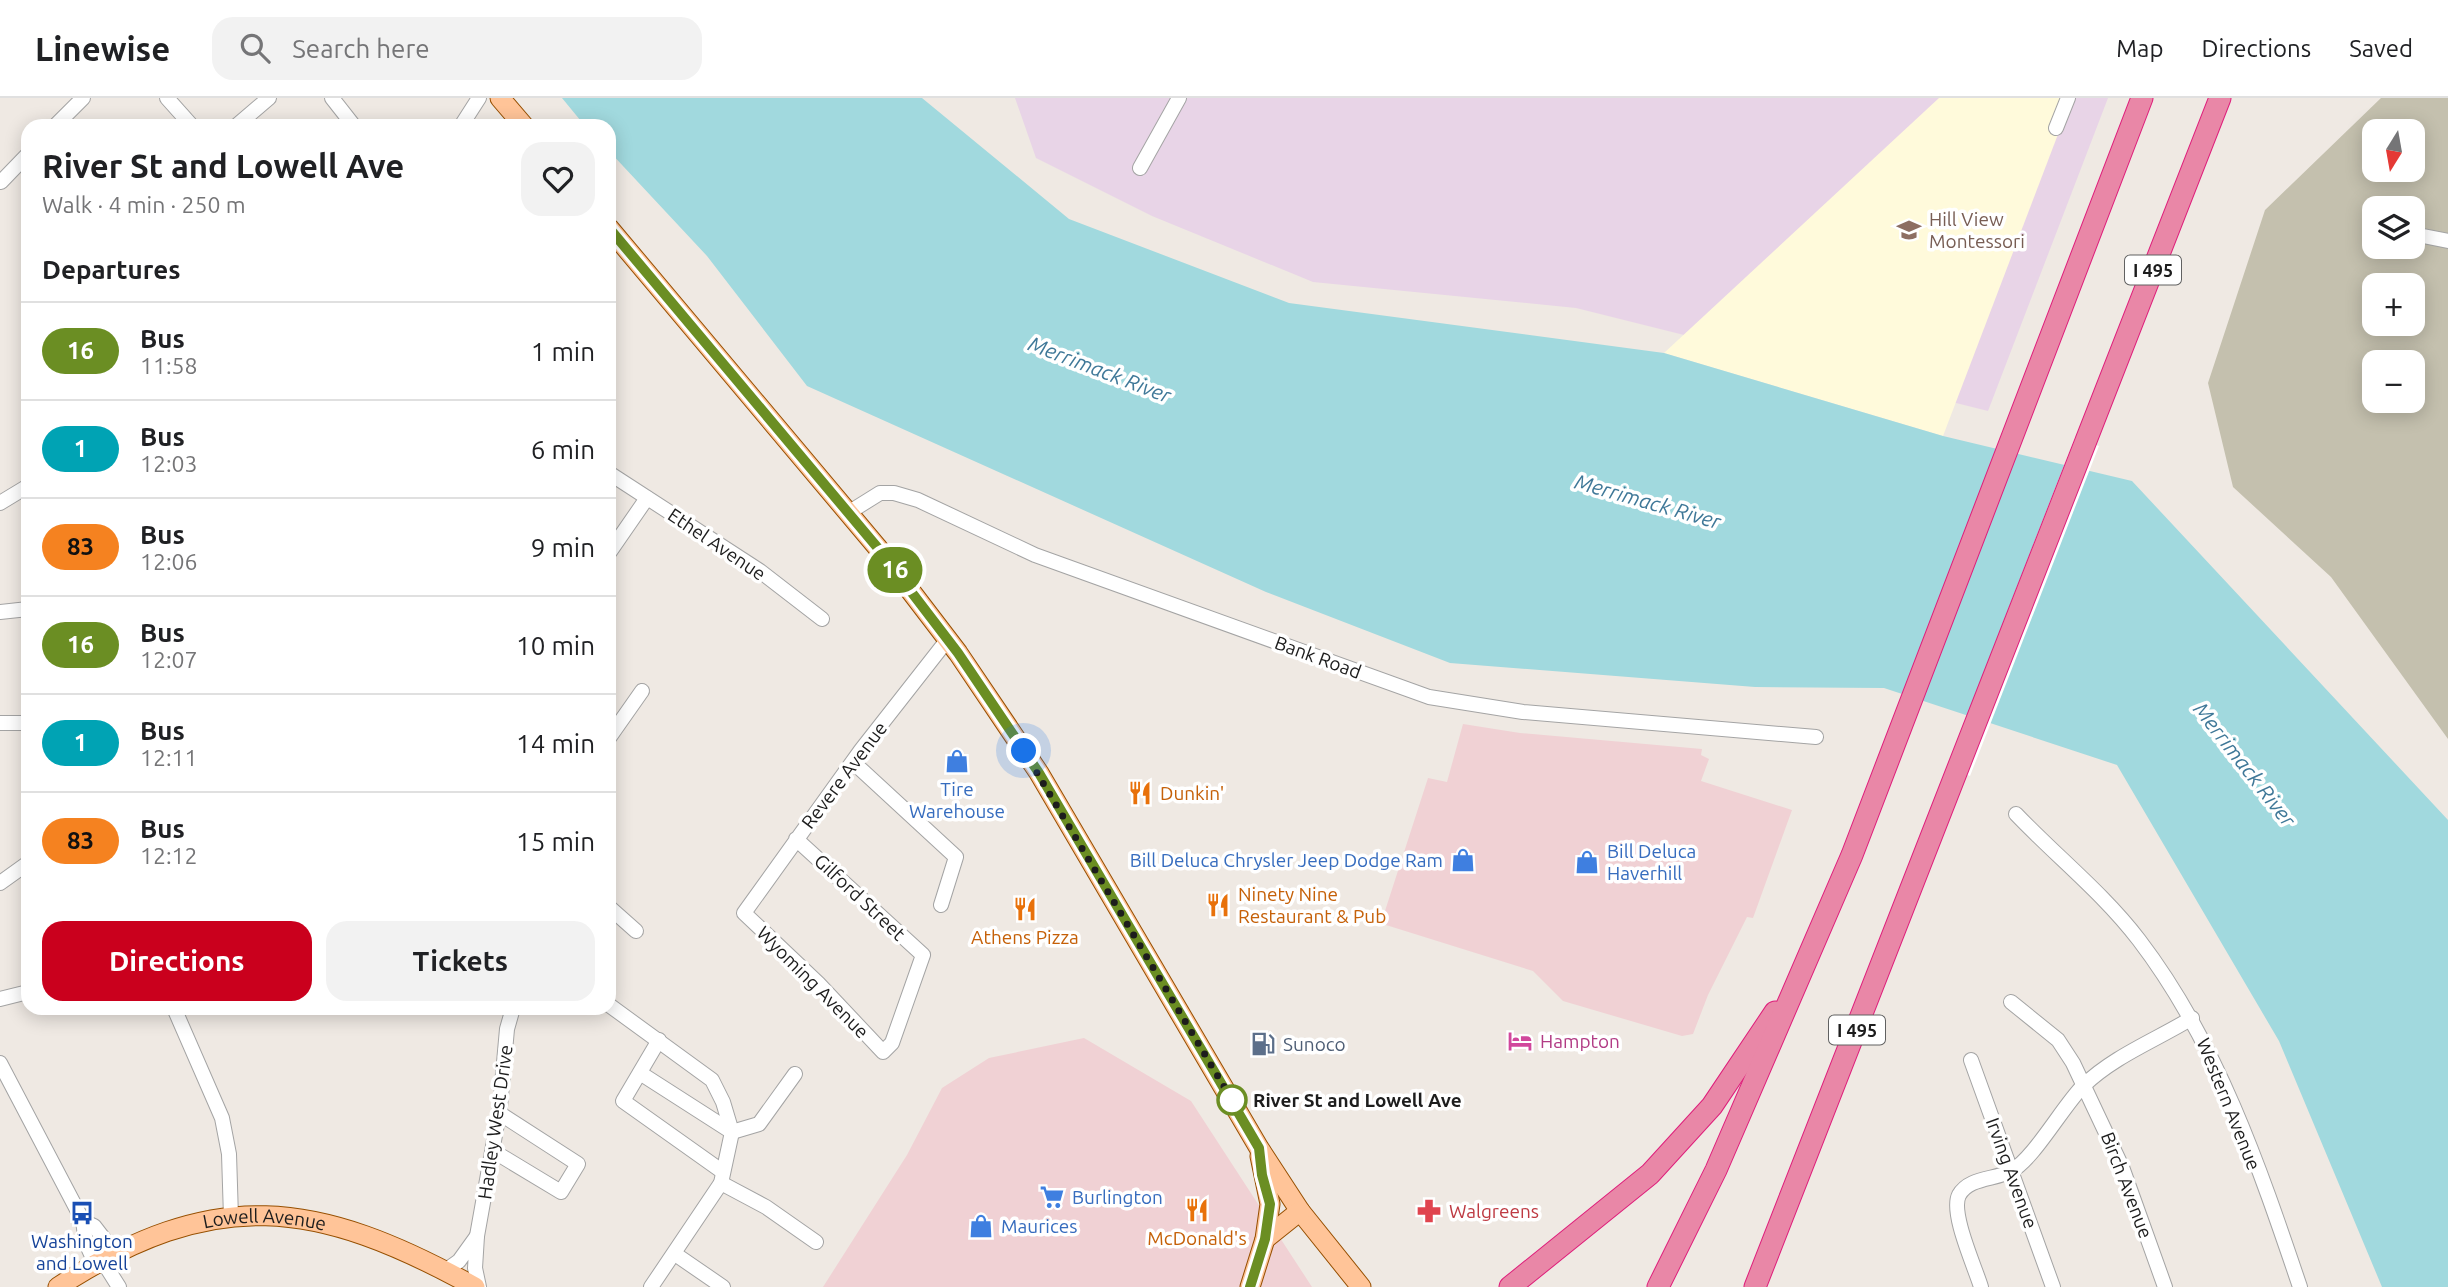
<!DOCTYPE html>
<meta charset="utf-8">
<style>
body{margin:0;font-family:Ubuntu,sans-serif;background:#f2f2f2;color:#202124;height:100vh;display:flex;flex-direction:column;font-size:26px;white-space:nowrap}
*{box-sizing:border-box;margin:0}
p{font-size:23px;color:#757577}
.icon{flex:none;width:38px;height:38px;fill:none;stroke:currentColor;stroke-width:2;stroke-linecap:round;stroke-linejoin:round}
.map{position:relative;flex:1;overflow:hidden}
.side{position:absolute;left:21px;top:21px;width:595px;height:896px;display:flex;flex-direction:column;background:#fff;border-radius:21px;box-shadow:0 4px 18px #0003}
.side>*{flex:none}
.badge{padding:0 14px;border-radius:23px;font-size:24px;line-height:46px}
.needle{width:46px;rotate:191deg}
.tools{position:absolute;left:2362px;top:21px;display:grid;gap:14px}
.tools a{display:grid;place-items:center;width:63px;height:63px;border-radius:14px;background:#fff;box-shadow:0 4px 18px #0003;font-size:35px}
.you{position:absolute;width:35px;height:35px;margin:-18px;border:5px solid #fff;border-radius:50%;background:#1a73e8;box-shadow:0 0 0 10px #1a73e833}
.map>.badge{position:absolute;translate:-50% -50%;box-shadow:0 0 0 4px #fff}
h2{padding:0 21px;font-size:26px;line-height:63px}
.round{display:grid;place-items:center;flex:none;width:74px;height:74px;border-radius:21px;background:#f2f2f2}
.headline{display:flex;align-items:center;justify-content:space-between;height:119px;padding:0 21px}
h1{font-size:33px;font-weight:600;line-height:52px}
.button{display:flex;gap:14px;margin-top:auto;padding:14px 21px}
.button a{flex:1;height:80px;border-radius:21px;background:#ca001d;color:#fff;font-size:28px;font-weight:600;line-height:80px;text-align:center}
.button a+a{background:#f2f2f2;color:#202124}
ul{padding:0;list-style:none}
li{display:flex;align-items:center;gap:21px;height:98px;padding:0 21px;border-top:2px solid #e0e0e0}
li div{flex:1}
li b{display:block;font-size:26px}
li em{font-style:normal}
li .badge{min-width:77px;font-weight:700;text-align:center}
header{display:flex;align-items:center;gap:42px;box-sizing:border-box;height:98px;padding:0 35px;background:#fff;border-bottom:2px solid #e0e0e0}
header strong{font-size:33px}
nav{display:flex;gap:38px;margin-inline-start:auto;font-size:24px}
.search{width:490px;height:63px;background:#f2f2f2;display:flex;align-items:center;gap:18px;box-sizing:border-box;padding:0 24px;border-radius:21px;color:#757577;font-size:26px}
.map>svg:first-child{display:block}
.commercial{fill:#f0d1d4}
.industrial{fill:#e8d4e7}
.education{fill:#fffadb}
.construction{fill:#c4c0ae;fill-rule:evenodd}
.water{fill:#a1d9de}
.pier{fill:#fff}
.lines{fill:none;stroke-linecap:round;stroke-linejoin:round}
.minor-casing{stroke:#a4a4a4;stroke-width:16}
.major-casing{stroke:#964f00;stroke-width:21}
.highway-casing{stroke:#de1e7b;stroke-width:23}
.minor{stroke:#fff;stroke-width:14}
.major{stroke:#ffc498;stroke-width:19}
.highway{stroke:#e987a7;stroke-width:21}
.line-casing{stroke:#fff;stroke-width:16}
.line{stroke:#6b8e23;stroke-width:10}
.walk{stroke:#1d1d1d;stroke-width:7;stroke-dasharray:0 12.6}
.stop-dot{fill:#fff;stroke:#6b8e23;stroke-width:3.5}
.labels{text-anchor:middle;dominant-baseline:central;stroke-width:7;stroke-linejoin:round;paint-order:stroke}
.shield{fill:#fff;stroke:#616161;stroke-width:2}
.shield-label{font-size:18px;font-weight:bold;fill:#1d1d1d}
.education-label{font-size:19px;fill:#785e54;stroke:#fff;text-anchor:start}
.street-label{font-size:19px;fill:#1d1d1d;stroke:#fff}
.shop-label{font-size:19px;fill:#366cbe;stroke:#fff;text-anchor:start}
.food-label{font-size:19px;fill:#c56008;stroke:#fff;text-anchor:start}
.hotel-label{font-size:19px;fill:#b23c85;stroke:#fff;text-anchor:start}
.service-label{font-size:19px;fill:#4e5e75;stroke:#fff;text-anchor:start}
.stop-label{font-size:19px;font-weight:bold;fill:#1d1d1d;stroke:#fff;text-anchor:start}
.health-label{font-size:19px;fill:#be3a42;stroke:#fff;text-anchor:start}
.transit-label{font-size:19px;fill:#164399;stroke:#fff}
.water-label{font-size:21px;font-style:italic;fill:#3f7898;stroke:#fff}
</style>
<header>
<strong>Linewise</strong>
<div class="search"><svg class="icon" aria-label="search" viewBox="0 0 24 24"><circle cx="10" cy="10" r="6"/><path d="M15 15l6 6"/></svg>Search here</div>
<nav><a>Map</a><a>Directions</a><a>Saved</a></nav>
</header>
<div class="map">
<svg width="2448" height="1189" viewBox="0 0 2448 1189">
<rect width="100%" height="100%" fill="#efe9e3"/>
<!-- commercial -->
<g class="commercial">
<polygon points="1463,626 1520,635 1702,651 1701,657 1709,661 1701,683 1792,712 1753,820 1747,819 1708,897 1693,936 1682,938 1563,903 1533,873 1386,827 1389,818 1384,816 1428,680 1447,684"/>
<polygon points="1084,940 1191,1003 1312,1189 823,1189 907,1057 942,990 989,960"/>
</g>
<!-- industrial -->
<polygon class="industrial" points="1015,0 2108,0 1988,313 1576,210 1313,184 1152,118 1036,60"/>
<!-- education -->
<polygon class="education" points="1939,0 2064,0 2068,10 1943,338 1664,255"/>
<!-- construction -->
<path class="construction" d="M2381 0H2448V641L2331 479 2233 389 2208 285 2265 112ZM2375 33H2413V72H2375ZM2375 110H2413V149H2375ZM2375 187H2413V226H2375ZM2375 264H2413V303H2375Z"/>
<!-- water -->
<polygon class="water" points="562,0 922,0 1069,121 1289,205 1664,255 1943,338 2132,383 2448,722 2448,1189 2382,1189 2279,943 2117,667 1884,590 1755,589 1450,565 1266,494 807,288 707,158 609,53 609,28 585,28"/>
<!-- pier -->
<polygon class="pier" points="2075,339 2099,348 1970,678 1947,669"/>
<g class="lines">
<!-- minor casing -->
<g class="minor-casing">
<g id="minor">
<polyline points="167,0 192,28"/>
<polyline points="332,0 354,28"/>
<polyline points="55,28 83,0"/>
<polyline points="236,28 269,0"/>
<polyline points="461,28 479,0"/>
<polyline points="2056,30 2068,0"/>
<polyline points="1140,70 1179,0"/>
<polyline points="1,84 28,56"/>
<polyline points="2413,136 2448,143"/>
<polyline points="609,375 760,473 822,521"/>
<polyline points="0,405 28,388"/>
<polyline points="848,415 880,395 894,395 918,402 1035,457 1429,599 1523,614 1816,639"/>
<polyline points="609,455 647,400"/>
<polyline points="0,514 28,511"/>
<polyline points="0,625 28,625"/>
<polyline points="609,640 642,593"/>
<polyline points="853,664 956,759 941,807"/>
<path d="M2016 716C2056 758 2103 795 2139 842 2217 944 2259 1068 2300 1189"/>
<polyline points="796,741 923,857 892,945 883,954 818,885 744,815 861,652 948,541"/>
<polyline points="0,785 28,765"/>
<polyline points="609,809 636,833"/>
<polyline points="0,901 28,894"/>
<polyline points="2011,904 2058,942 2073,965 2122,1069 2165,1189"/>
<polyline points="609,907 712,982 723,1004 732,1034 721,1085 651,1189"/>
<polyline points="174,910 222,1020 229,1056 231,1119"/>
<polyline points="659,942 623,1003 723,1074"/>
<polyline points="1971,962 2053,1189"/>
<polyline points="0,965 83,1123 86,1145 95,1165"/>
<polyline points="640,975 732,1034 759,1026 795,976"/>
<polyline points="493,1053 561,1094 578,1066 499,1015"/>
<polyline points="721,1085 766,1109 816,1144"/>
<polyline points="83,1123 94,1128 114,1154"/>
<polyline points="477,1138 500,1009 507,931 513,910"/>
<polyline points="675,1156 723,1189"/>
<polyline points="102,1162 119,1189"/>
<polyline points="445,1173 459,1163 477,1138 475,1170 479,1189"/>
<path d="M1981 1189C1975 1169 1950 1115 1959 1097 1969 1079 1995 1082 2011 1073 2033 1062 2063 1008 2083 988 2114 958 2156 942 2192 920"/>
</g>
</g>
<!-- major casing -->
<g class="major-casing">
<g id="major">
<polyline points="500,0 524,28"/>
<polyline points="609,130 877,449 958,555 1039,675 1259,1050 1300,1113 1361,1189"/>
<polyline points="1265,1141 1300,1113"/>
<path id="s1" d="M58 1189C215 1087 316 1101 475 1189"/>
<polyline points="1250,1189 1265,1141 1270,1106 1260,1058"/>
</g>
</g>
<!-- highway casing -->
<g class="highway-casing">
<g id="highway">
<polyline points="1510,1189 1650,1076 1712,1008 1775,914"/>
<polyline points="1658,1189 1716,1072 1852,757 2142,0"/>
<polyline points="1755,1189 2220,0"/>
</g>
</g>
<!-- minor -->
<use href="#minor" class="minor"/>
<!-- major -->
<use href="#major" class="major"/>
<!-- highway -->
<use href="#highway" class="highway"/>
</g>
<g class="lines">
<!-- line casing -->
<g class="line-casing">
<polyline id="line" points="609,130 877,449 958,555 1039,675 1259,1050 1262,1077 1270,1106 1265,1141 1250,1189"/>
</g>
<!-- line -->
<use href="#line" class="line"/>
<!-- walk -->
<polyline class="walk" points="1024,653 1232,1002"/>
</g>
<!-- icons -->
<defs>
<g id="school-bare" transform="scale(1.89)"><path d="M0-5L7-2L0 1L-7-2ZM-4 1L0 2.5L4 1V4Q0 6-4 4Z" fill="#8d6e63" stroke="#fff" stroke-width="2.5" paint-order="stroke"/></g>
<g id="shop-bare" transform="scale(1.89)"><path d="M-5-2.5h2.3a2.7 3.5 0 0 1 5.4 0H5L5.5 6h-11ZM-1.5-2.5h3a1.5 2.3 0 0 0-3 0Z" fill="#3f7fe0" stroke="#fff" stroke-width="2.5" paint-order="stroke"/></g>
<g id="restaurant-bare" transform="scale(1.89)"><path d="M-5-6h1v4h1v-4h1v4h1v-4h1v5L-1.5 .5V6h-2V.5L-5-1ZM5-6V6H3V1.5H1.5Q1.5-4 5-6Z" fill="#e8710a" stroke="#fff" stroke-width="2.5" paint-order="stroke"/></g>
<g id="hotel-bare" transform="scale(1.89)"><path d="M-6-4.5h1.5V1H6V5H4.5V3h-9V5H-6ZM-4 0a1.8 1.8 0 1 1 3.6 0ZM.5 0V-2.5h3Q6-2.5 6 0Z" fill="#d1479c" stroke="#fff" stroke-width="2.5" paint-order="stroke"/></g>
<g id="fuel-bare" transform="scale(1.89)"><path d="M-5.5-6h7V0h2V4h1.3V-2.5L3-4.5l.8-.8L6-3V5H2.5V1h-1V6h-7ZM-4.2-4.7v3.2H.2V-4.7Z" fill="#5c6f8a" stroke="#fff" stroke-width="2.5" paint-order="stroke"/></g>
<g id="supermarket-bare" transform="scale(1.89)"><path d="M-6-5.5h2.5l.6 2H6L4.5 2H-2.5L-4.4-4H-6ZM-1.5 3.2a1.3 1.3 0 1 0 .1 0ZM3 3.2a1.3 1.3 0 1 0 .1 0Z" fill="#3f7fe0" stroke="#fff" stroke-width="2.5" paint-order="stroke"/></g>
<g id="pharmacy-bare" transform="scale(1.89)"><path d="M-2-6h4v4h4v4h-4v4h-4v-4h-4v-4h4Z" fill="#e0444e" stroke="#fff" stroke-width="2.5" paint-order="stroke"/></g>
<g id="bus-bare" transform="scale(1.89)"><path d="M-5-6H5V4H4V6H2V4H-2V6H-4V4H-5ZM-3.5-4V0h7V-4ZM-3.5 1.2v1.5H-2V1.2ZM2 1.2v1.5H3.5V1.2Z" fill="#1a4fb4" stroke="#fff" stroke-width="2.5" paint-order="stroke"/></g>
</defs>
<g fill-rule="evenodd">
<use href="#school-bare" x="1909" y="132"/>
<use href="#shop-bare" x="957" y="663"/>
<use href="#restaurant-bare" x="1140" y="695"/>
<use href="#shop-bare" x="1463" y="762"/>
<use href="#shop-bare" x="1587" y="764"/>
<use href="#restaurant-bare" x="1218" y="807"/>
<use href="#restaurant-bare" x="1025" y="811"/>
<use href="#hotel-bare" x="1520" y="943"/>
<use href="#fuel-bare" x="1263" y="946"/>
<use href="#supermarket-bare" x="1052" y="1099"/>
<use href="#restaurant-bare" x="1197" y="1112"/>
<use href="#pharmacy-bare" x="1429" y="1113"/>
<use href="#bus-bare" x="82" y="1115"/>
<use href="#shop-bare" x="981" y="1128"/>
</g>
<!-- markers -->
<circle class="stop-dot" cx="1232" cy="1002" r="14"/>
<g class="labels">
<!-- shield labels -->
<g class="shield">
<rect x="2125" y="157.5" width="56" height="29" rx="5"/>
<rect x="1829" y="917.5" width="56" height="29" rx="5"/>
</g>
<g class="shield-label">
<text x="2153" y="172">I 495</text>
<text x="1857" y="932">I 495</text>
</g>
<!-- education labels -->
<g class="education-label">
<text x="1929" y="121">Hill View<tspan x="1929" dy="22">Montessori</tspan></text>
</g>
<!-- street labels -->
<g class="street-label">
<text transform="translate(717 446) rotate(34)">Ethel Avenue</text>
<text transform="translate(1318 559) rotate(20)">Bank Road</text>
<text transform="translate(844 677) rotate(-53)">Revere Avenue</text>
<text transform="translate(860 799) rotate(43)">Gilford Street</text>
<text transform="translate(813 884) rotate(45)">Wyoming Avenue</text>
<text transform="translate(2229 1006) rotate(68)">Western Avenue</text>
<text transform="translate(495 1024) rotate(-82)">Hadley West Drive</text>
<text transform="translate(2012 1075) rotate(70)">Irving Avenue</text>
<text transform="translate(2127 1087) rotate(69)">Birch Avenue</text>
<text stroke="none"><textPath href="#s1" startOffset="222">Lowell Avenue</textPath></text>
</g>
<!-- shop labels -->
<g class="shop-label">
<text x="957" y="691" text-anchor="middle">Tire<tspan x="957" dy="22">Warehouse</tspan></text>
<text x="1607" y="753">Bill Deluca<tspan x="1607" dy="22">Haverhill</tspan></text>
<text x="1443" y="762" text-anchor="end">Bill Deluca Chrysler Jeep Dodge Ram</text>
<text x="1072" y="1099">Burlington</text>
<text x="1001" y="1128">Maurices</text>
</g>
<!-- food labels -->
<g class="food-label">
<text x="1160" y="695">Dunkin'</text>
<text x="1238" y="796">Ninety Nine<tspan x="1238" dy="22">Restaurant &amp; Pub</tspan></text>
<text x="1025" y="839" text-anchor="middle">Athens Pizza</text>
<text x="1197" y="1140" text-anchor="middle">McDonald's</text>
</g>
<!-- hotel labels -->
<g class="hotel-label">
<text x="1540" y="943">Hampton</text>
</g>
<!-- service labels -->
<g class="service-label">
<text x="1283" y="946">Sunoco</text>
</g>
<!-- stop labels -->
<g class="stop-label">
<text x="1253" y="1002">River St and Lowell Ave</text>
</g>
<!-- health labels -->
<g class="health-label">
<text x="1449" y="1113">Walgreens</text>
</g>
<!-- transit labels -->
<g class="transit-label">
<text x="82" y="1143">Washington<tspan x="82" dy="22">and Lowell</tspan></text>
</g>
<!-- water labels -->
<g class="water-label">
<text transform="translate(1100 271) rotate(21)">Merrimack River</text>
<text transform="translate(1648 403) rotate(16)">Merrimack River</text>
<text transform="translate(2245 666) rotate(52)">Merrimack River</text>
</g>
</g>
</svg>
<div class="tools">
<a><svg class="needle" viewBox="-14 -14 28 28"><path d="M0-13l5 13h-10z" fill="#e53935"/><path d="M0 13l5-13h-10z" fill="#757577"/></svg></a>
<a><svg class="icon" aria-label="layers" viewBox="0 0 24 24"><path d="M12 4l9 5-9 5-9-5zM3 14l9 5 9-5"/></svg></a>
<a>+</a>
<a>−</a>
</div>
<div class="you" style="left:1024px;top:653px"></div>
<b class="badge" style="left:895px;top:472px;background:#6b8e23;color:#fff">16</b>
<section class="side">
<div class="headline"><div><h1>River St and Lowell Ave</h1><p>Walk · 4 min · 250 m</p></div><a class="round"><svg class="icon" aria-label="heart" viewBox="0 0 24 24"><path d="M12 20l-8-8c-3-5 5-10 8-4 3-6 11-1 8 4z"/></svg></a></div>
<h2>Departures</h2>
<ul>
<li><span class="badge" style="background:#6b8e23;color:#fff">16</span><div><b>Bus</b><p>11:58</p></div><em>1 min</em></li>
<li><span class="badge" style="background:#00a3b4;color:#fff">1</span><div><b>Bus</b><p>12:03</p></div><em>6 min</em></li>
<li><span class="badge" style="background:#f58220;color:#111">83</span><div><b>Bus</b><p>12:06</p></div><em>9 min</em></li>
<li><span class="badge" style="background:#6b8e23;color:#fff">16</span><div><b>Bus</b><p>12:07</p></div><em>10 min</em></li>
<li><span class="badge" style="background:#00a3b4;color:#fff">1</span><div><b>Bus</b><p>12:11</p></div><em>14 min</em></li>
<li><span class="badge" style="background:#f58220;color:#111">83</span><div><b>Bus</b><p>12:12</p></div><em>15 min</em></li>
</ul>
<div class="button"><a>Directions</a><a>Tickets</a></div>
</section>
</div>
